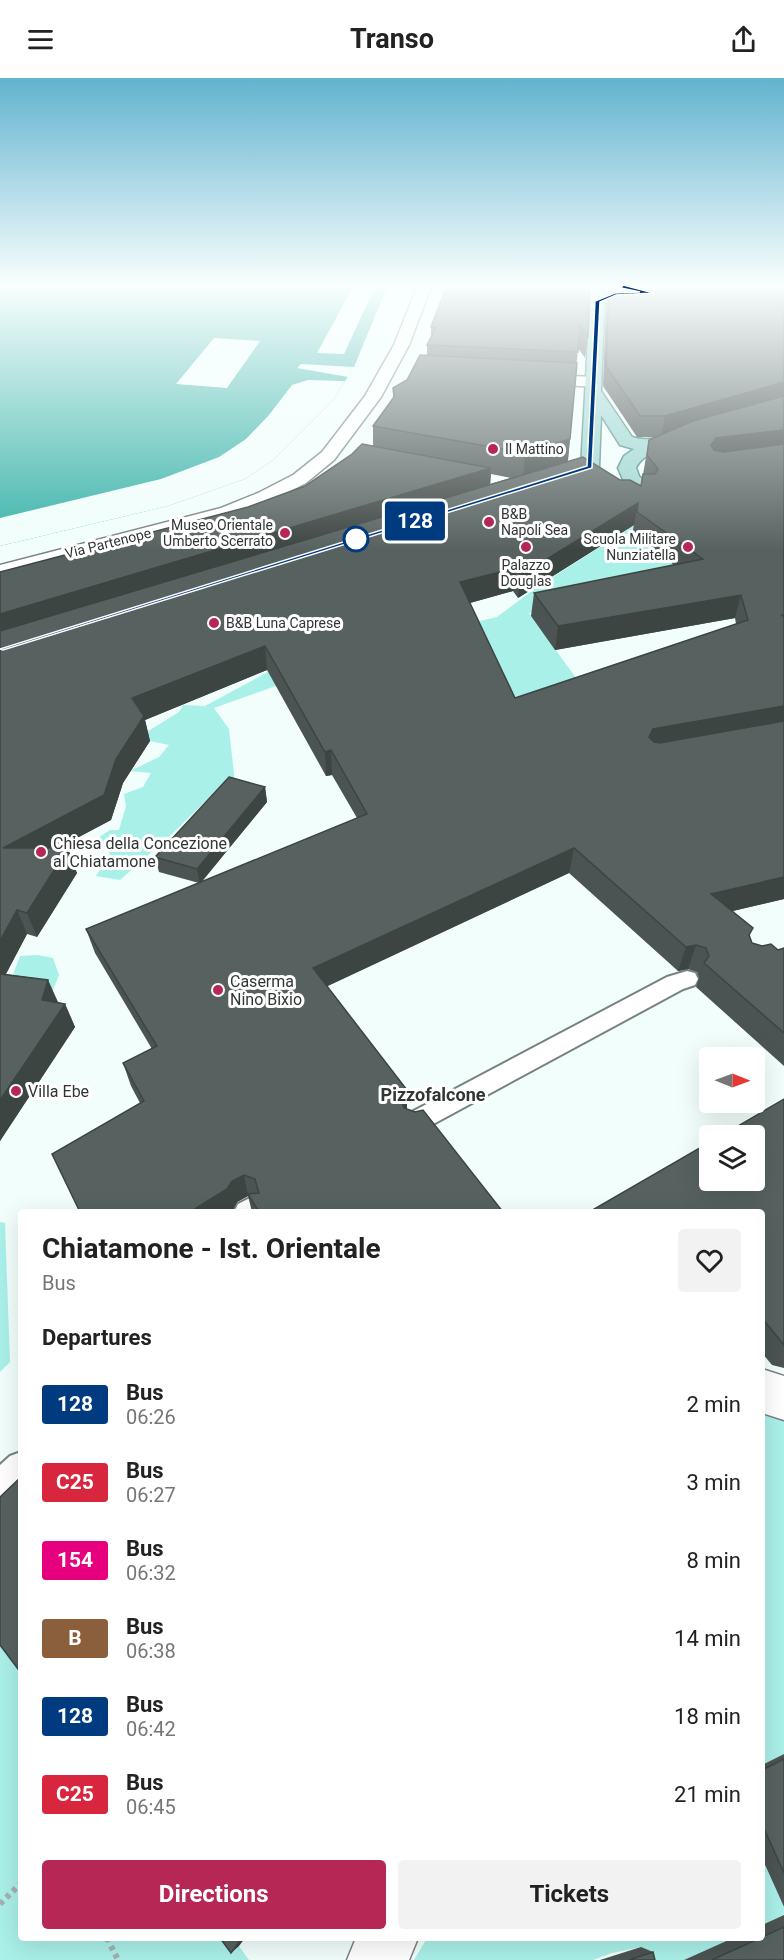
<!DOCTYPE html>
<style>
body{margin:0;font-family:Roboto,sans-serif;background:#f2f2f2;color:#222;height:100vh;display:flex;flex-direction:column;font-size:22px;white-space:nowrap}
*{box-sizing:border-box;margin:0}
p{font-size:20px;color:#767676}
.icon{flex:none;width:33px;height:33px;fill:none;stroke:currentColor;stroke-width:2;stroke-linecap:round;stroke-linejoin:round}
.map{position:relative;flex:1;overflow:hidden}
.sheet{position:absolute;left:18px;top:1131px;width:747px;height:732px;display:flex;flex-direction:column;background:#fff;border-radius:6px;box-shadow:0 6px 24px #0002}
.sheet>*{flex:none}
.badge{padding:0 12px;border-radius:4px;font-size:21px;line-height:39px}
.needle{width:39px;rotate:91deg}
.controls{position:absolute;left:699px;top:969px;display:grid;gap:12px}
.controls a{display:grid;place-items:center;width:66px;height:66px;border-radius:6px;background:#fff;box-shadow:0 6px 24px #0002;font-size:30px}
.map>.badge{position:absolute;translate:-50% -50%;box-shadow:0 0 0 3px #fff}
h2{padding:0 24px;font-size:22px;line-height:54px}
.round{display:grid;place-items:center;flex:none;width:63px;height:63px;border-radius:6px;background:#f2f2f2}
.headline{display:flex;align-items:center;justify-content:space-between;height:102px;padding:0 24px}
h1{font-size:28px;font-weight:700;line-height:45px}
.button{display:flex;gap:12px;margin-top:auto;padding:12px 24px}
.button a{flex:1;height:69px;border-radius:6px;background:#b62756;color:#fff;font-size:24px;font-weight:700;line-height:69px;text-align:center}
.button a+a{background:#f2f2f2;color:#222}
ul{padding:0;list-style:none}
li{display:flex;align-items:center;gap:18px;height:78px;padding:0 24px}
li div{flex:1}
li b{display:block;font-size:22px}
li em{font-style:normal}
li .badge{min-width:66px;font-weight:700;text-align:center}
header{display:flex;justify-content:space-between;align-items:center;height:78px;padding:0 24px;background:#fff;font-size:27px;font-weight:700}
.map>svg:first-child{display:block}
.green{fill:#a9f0e8}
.water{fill:#39b2a8}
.pier{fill:#f1fefc}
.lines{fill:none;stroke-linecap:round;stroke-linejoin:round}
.service-casing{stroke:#788381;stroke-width:4}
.pedestrian-casing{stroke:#788381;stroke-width:3}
.minor-casing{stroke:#788381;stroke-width:3}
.primary-casing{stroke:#4a8a84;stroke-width:3}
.path{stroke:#a6b0ae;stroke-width:6;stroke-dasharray:4.5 4.5;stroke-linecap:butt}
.service{fill:#fff;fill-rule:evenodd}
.pedestrian{fill:#fff;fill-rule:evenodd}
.minor{fill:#fff;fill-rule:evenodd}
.primary{fill:#9ad4cf;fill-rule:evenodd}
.wall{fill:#4b5453;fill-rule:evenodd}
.shaded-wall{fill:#3d4543}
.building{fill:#576260;stroke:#3d4543;stroke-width:1.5;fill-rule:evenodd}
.line{fill:#003b80;stroke:#fff;stroke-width:1.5}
.poi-dot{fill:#b62756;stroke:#fff;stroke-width:2}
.stop-dot{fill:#fff;stroke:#003b80;stroke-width:3}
.labels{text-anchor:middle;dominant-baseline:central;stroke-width:6;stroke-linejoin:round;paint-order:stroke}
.far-poi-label{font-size:14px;fill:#313535;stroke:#fff;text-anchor:start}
.far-street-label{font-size:14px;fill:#313535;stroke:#fff}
.poi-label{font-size:16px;fill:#313535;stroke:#fff;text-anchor:start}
.neighbourhood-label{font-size:18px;font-weight:bold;fill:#313535;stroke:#fff}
</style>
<header><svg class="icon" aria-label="menu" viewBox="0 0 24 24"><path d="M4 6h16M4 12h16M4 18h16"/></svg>Transo<svg class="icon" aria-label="share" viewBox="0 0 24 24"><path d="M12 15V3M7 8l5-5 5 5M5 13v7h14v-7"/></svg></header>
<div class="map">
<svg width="784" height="1882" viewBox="0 0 784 1882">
<rect width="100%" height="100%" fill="#f1fefc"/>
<!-- green -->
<g class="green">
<polygon points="642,428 642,463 698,504 596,521 529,535 589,618 512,644 449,550 497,539 537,509 627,452"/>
<polygon points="277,589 295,601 214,630 229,651 235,705 226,703 172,756 120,802 96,798 110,776 98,760 110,752 119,752 126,728 124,716 143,709 151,695 130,693 159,679 169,667 150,663 145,655 179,634 183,627 205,628"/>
<polygon points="38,877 53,880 59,897 48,924 0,931 20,878"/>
<polygon points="0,1144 5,1145 10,1284 0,1294"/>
<polygon points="762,1327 784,1338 784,1676 762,1687"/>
<polygon points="0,1552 21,1580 21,1860 233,1860 249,1882 0,1882"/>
<polygon points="762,1780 784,1829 784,1837 762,1847"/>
<polygon points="427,1860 733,1860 684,1882 646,1882 641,1869 612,1875 593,1882 414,1882"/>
</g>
<!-- water -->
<polygon class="water" points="0,209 387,209 354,289 333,322 273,382 245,401 168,428 0,468"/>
<!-- pier -->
<g class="pier">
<polygon points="353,209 375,209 344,276 317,275"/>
<polygon points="214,260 260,263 227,310 176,306"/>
<polygon points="301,286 354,289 348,299 297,290"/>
<polygon points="308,302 345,303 333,322 273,382 245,401 168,428 0,468 0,440 161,401 219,379 246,361 269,337 292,307"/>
</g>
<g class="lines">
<!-- service casing -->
<g class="service-casing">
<g id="service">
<polygon points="687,893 695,895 698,901 695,907 683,911 424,1051 415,1054 406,1051 403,1044 406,1037 667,899"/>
<polygon points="250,1120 259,1124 262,1134 234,1134 238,1126"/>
<polygon points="21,1374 21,1410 11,1419 0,1424 0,1387 10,1378"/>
</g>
</g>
<!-- pedestrian casing -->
<g class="pedestrian-casing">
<polygon id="pedestrian" points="417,209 431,209 409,267 381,319 334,382 306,405 271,423 235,438 0,499 0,487 221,430 258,415 293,397 322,374 365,318 394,267"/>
</g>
<!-- minor casing -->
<g class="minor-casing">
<g id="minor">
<polygon points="529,296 594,299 602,304 594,309 523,304 521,301 523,298"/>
<polygon points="762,1291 784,1298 784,1342 762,1335"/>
<polygon points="356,1860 418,1860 409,1882 347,1882"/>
</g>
</g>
<!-- primary casing -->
<g class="primary-casing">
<path id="primary" d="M591 209H605L601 313 632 359C656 367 677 350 696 354L699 358 696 362C678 367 644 371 636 390L639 398 652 412 650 416H636L624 404 618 390 624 378 634 371 620 367 601 337 599 389 604 399 626 414 624 418C604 423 589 404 581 389Z"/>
</g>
<!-- path -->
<g class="path">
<polyline points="0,1826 21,1805"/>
<polyline points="107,1860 118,1882"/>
</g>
<!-- service -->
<use href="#service" class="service"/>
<!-- pedestrian -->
<use href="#pedestrian" class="pedestrian"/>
<!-- minor -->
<use href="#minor" class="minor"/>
<!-- primary -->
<use href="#primary" class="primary"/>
</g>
<!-- wall -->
<g class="wall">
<path d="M590 209 588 258 585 280 578 270 570 361 568 383 620 402 641 408 649 362 657 359H637L603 308 606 226 609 209H784V821L732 833 753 850 749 858 752 865 778 872 784 870V988L696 909 699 900 697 894 688 891 678 893 569 795 327 908 407 1012V1031L503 1134H252L248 1118 237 1124 233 1132 140 1025 131 1008 123 985 152 971 95 875 86 851 199 805 159 794 155 779 265 709 267 724 201 804 357 740 332 697 326 698 267 592 145 642 150 663 123 705 111 742 58 770 77 795 37 859 27 856 6 896 48 902 58 924 65 926 75 949 0 1063V494L248 429 305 408 373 368V348L393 320V310L407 302 427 278V267L431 260V249ZM491 396 511 400 490 406ZM634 447 632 456 674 487 534 515 531 538 555 572 735 540 736 546 515 620 470 525 513 513 518 520Z"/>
<polygon points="784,1021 784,1290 772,1287 762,1275 762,1134"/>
<polygon points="784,1676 784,1829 762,1780 762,1687"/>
<polygon points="784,1837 784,1882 684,1882 733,1860 762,1860 762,1847"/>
<polygon points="641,1869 653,1874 655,1882 600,1882"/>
</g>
<!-- shaded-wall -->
<g class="shaded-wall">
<polygon points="784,304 784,321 661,359 665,338"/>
<polygon points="784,352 784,372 706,388 711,367 716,360"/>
<polygon points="570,361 567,389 523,402 525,375"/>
<polygon points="491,390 490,412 0,562 0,536"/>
<polygon points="638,425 634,447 518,520 521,497"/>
<polygon points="516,490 513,513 459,528 460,504"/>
<polygon points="741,517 735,540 555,572 558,548"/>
<polygon points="265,568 267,592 145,642 150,663 123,705 111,742 13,794 3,770 132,620"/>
<polygon points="784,628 784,650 648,676 649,659 653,651"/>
<polygon points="331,672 332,697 326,698 325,674"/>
<polygon points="265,709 267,724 200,806 197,791"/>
<polygon points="68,770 77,795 37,859 27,835"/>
<polygon points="574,770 569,795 315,914 313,890"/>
<polygon points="784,799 784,821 703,840 711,816"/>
<polygon points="17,832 27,856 0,907 0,863"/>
<polygon points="696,867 688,891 678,893 686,869"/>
<polygon points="48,902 58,925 65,926 75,949 0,1063 0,1022 42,922"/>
<polygon points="407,1012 407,1034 401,1043 401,1021"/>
<polygon points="244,1097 248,1118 237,1124 233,1132 229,1134 190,1134 232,1103"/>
<polygon points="242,1860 245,1860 239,1868 231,1875"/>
</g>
<!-- building -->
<g class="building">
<polygon points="446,209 590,209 588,258 580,247 578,274 427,267 436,249 431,249"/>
<polygon points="609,209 784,209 784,304 665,338 640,338 606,288"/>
<polygon points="420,277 577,285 570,361 525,375 373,348 394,319 393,310 407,302"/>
<path d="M784 318V352L716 360 711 367 714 372 723 374 784 366V537H782L784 539V628L653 651 649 659 654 664 660 665 784 643V799L711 816 753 850 749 857 752 865 762 868 771 866 778 872 784 870V955L704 885 709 878 706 870 696 867 686 869 574 770 313 890 407 1012 401 1021 404 1030 415 1034 423 1032 503 1134H259L248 1116 259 1115 255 1101 244 1097 232 1103 227 1111 190 1134H80L52 1076 144 1023 123 985 157 968 86 851 367 736 331 672 325 674 265 568 132 620 144 638 116 681 104 717 3 770H68L27 835 17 832 0 863V553L583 379 620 402H630L641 408 643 396H655L658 391 647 377 649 362 693 343ZM638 425 637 434 703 481 534 515 558 548 741 517 748 542 515 620 460 504 516 490 521 497Z"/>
<polygon points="362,366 491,390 0,536 0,494 248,429 305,408 352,376"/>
<polygon points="229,699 265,709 197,791 155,779"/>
<polygon points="0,896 48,902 42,922 65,926 0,1022"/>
<polygon points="784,1021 784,1267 762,1240 762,1134 589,1134 710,1064 710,1102 754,1102 754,1058 721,1058"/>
<polygon points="21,1399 21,1595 0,1567 0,1419"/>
<polygon points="784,1681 784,1795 762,1746 762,1692"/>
<polygon points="784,1849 784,1882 712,1882 760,1860 762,1860 762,1859"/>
<polygon points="220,1860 242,1860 231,1875"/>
<polygon points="653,1874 655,1882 629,1882"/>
</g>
<!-- sky -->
<linearGradient id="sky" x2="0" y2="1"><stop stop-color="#62b3ce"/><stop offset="0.44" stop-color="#f9fffe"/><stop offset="1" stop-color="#f9fffe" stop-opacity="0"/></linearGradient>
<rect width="784" height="472" fill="url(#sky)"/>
<!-- line -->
<polygon class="line" points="623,207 654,215 616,217 600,224 592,390 3,572 0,571 587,388 595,223 615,215 640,214 621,210"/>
<!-- markers -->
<g class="poi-dot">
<circle cx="493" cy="371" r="6"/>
<circle cx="489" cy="444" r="6"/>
<circle cx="285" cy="455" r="6"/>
<circle cx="526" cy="469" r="6"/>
<circle cx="688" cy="469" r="6"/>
<circle cx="214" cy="545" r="6"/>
<circle cx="41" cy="774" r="6"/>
<circle cx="218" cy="912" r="6"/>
<circle cx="16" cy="1013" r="6"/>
</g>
<circle class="stop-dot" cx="356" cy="461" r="12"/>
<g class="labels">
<!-- far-poi labels -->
<g class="far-poi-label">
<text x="505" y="371">Il Mattino</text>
<text x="501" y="436">B&amp;B<tspan x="501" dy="16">Napoli Sea</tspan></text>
<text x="273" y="447" text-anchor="end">Museo Orientale<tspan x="273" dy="16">Umberto Scerrato</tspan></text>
<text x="676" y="461" text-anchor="end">Scuola Militare<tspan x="676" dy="16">Nunziatella</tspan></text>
<text x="526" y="487" text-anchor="middle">Palazzo<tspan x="526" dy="16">Douglas</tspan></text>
<text x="226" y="545">B&amp;B Luna Caprese</text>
</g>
<!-- far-street labels -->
<g class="far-street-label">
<text transform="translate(108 465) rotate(-14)">Via Partenope</text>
</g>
<!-- poi labels -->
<g class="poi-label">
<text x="53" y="765">Chiesa della Concezione<tspan x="53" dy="18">al Chiatamone</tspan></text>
<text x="230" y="903">Caserma<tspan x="230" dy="18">Nino Bixio</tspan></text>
<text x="28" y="1013">Villa Ebe</text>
</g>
<!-- neighbourhood labels -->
<g class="neighbourhood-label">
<text x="433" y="1016">Pizzofalcone</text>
</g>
</g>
</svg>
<div class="controls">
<a><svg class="needle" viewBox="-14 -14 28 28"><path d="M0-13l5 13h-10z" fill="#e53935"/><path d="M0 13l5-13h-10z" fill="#767676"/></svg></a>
<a><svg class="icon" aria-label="layers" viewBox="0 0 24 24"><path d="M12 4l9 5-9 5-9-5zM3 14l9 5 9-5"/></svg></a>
</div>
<b class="badge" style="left:415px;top:443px;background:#003b80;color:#fff">128</b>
<section class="sheet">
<div class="headline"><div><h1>Chiatamone - Ist. Orientale</h1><p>Bus</p></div><a class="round"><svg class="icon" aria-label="heart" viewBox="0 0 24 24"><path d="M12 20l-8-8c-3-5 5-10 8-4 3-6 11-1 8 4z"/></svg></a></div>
<h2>Departures</h2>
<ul>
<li><span class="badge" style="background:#003b80;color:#fff">128</span><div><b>Bus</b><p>06:26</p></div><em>2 min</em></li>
<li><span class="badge" style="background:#d7263d;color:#fff">C25</span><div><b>Bus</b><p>06:27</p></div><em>3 min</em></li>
<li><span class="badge" style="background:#e6007e;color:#fff">154</span><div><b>Bus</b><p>06:32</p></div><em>8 min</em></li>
<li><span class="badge" style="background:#8b5e3c;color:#fff">B</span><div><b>Bus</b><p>06:38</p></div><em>14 min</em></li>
<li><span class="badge" style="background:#003b80;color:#fff">128</span><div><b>Bus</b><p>06:42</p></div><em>18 min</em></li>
<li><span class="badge" style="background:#d7263d;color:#fff">C25</span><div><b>Bus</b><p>06:45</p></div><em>21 min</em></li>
</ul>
<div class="button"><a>Directions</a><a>Tickets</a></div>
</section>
</div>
